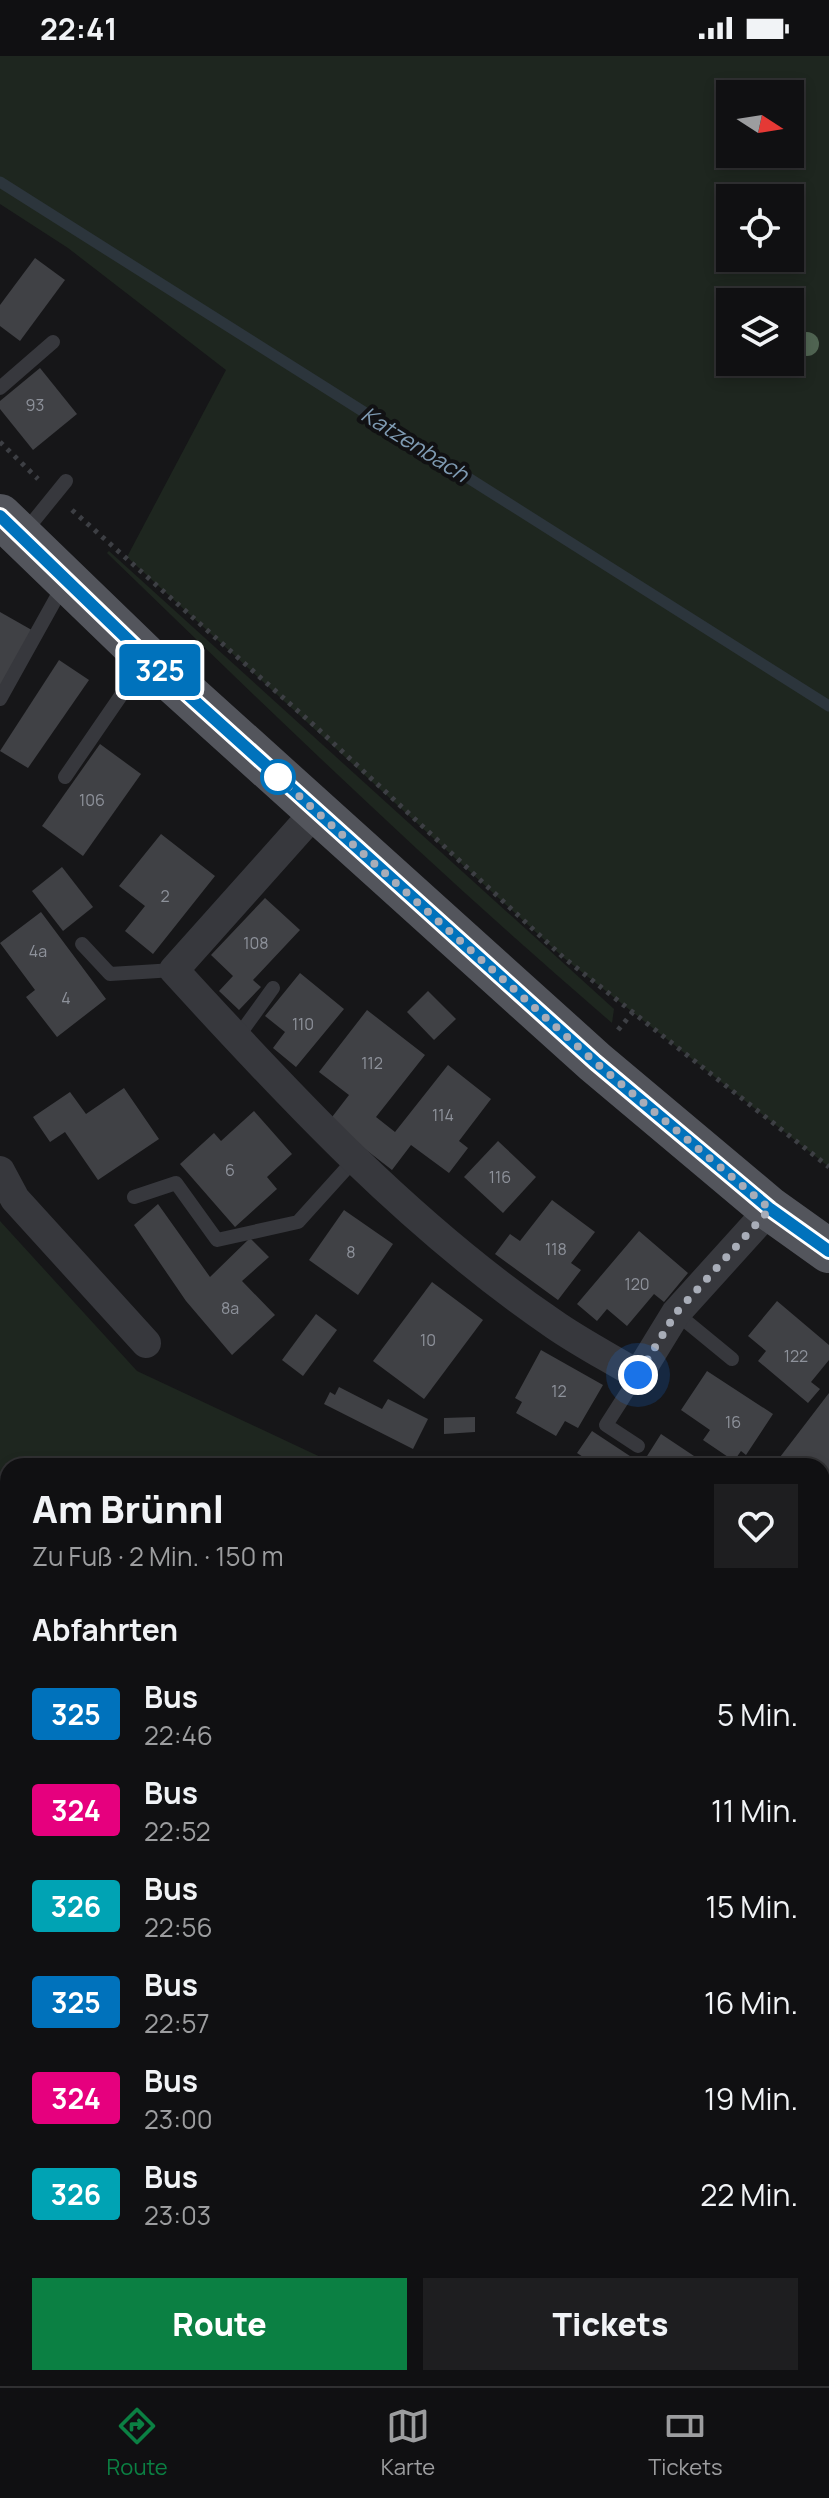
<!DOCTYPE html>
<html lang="de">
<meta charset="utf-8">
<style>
body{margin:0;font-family:Manrope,sans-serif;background:#1e1e20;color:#f1f3f6;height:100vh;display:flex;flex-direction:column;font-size:30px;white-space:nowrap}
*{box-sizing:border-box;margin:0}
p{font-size:26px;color:#9c9d9f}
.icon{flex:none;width:44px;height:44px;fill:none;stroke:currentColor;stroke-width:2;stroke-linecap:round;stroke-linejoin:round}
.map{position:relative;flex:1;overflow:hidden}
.details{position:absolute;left:0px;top:1402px;width:830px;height:928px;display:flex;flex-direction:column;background:#101012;border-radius:24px 24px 0 0;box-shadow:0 4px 12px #0003,0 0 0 2px #303032}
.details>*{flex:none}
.badge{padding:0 16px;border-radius:6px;font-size:28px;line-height:52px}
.needle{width:52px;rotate:102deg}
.buttons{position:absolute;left:716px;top:24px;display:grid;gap:16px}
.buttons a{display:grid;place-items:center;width:88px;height:88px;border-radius:0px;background:#101012;box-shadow:0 4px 12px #0003,0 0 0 2px #303032;font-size:40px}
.you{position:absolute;width:40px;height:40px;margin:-20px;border:6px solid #fff;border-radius:50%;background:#1a73e8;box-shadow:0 0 0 12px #1a73e833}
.map>.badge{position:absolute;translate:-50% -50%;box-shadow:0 0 0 4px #fff}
h2{padding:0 32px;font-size:30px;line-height:72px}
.round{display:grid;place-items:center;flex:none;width:84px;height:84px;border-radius:0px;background:#1e1e20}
.overview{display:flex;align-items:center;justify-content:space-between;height:136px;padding:0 32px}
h1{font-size:38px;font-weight:800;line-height:60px}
.primary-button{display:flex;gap:16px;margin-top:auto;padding:16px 32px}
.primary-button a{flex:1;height:92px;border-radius:0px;background:#0b8043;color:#fff;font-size:32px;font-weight:800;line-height:92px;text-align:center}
.primary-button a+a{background:#1e1e20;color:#f1f3f6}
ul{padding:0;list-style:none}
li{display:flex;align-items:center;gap:24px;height:96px;padding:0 32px}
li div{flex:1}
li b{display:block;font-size:30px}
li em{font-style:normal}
li .badge{min-width:88px;font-weight:700;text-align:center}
.status{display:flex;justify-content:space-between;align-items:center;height:56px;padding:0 40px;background:#101012;direction:ltr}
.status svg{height:22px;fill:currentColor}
.tab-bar{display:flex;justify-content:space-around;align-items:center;height:112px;border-top:2px solid #303032;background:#101012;font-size:22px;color:#9c9d9f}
.tab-bar a{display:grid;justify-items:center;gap:4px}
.tab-bar .active{color:#0b8043}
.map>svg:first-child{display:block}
.green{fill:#1e261f;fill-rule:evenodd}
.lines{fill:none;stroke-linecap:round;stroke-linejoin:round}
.stream{stroke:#2c353c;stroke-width:11}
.building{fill:#404145}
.path{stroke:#3d3f44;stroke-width:5;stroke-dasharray:4 6;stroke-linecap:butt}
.lane{stroke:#37383d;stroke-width:14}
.street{stroke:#37383d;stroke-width:30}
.primary{stroke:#53555c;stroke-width:44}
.tree{fill:#506452}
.line-casing{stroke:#fff;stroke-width:18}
.line{stroke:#0072bc;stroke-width:12}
.walk{stroke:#a8adb8;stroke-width:8;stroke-dasharray:0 14.4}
.stop-dot{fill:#fff;stroke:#0072bc;stroke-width:4}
.labels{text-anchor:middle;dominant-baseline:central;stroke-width:8;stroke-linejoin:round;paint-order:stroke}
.number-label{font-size:16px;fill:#8e929b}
.water-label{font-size:22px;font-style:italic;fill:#7f9bb3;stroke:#111113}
</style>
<div class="status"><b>22:41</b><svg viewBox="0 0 49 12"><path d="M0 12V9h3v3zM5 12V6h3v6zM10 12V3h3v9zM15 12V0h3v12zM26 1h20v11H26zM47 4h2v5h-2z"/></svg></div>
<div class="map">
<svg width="829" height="2330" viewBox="0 0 829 2330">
<rect width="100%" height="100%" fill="#161618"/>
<!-- green -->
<g class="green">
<path d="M0 0H829V1111L564 902 127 501 226 314 68 192 0 148ZM790 38V98H730V38ZM790 142V202H730V142ZM730 246H790V306H730Z"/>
<path d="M109 495 614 953 612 967C437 817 272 657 107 497Z"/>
<polygon points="0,1165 137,1315 329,1405 378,1410 8,1410 8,2322 822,2322 822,1737 829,1741 829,2330 0,2330"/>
</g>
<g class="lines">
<!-- stream -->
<polyline class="stream" points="0,126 829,650"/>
</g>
<!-- building -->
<g class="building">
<polygon points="35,202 65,224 20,285 0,270 0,249"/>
<polygon points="40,312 77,358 33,394 0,353 0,345"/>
<polygon points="0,556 37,577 0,641"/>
<polygon points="59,604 89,624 28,712 0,695"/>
<polygon points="100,688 141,718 83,800 42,770"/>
<polygon points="161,778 215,820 153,898 125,875 145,850 119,830"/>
<polygon points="62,811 93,851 63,875 32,835"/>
<polygon points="265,842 300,874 253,924 261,931 239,954 219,935 233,920 211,899"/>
<polygon points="41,856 106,943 57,981 26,941 35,934 0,887"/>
<polygon points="300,917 344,953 296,1011 273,992 285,976 265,960"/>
<polygon points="428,935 456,963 434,984 407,956"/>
<polygon points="367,954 425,999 376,1061 395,1076 448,1009 491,1043 459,1085 468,1092 449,1117 411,1089 392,1114 329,1065 349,1039 319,1016"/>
<polygon points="124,1032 159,1083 98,1124 65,1076 50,1086 33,1061 70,1036 86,1058"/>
<polygon points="254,1055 292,1098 267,1121 277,1133 235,1171 180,1108 214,1077 221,1085"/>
<polygon points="498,1085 536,1121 503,1157 464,1121"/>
<polygon points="552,1144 595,1176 571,1207 581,1214 558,1244 495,1198 510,1178 520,1185"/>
<polygon points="158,1148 210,1221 250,1182 269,1201 242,1225 275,1259 232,1299 186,1245 134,1169"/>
<polygon points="344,1154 393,1188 358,1239 309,1204"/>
<polygon points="639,1175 688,1217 664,1246 654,1238 627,1270 607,1253 597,1265 577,1248"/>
<polygon points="432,1226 483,1264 424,1343 373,1305"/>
<polygon points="777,1245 829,1289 829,1304 811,1326 820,1333 808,1347 758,1305 766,1295 748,1280"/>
<polygon points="316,1258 337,1274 303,1320 282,1304"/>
<polygon points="541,1294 603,1329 578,1372 565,1365 556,1380 516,1357 522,1346 515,1342"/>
<polygon points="707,1315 773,1358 746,1399 741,1395 734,1405 703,1384 710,1374 681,1354"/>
<polygon points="339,1331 382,1353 388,1343 428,1363 413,1393 324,1348 330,1336 335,1339"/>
<polygon points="829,1337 829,1425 822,1434 822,1410 783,1410 777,1405"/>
<polygon points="475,1361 475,1376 444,1378 444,1362"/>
<polygon points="592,1375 642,1408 661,1378 709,1410 597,1410 577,1397"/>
<polygon points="829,1515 829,1556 822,1550 822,1523"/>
</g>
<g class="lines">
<!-- path -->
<g class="path">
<polyline points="0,386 38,423"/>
<polyline points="72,454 316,671 564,902 829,1111"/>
<polyline points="618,974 633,956"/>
<polyline points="0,2022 8,2020"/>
<polyline points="682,2322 689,2330"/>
</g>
<!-- lane -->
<g class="lane">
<polyline points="0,332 53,286"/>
<polyline points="23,478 66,425"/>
<polyline points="0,643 64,528"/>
<polyline points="65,721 144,606"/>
<polyline points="82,888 110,918 174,914"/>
<polyline points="237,982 273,932"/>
<polyline points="134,1141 176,1127 217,1184 298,1166 354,1104"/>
<polyline points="676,1257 732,1303"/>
<polyline points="638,1319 606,1369 638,1390"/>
</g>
<!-- street -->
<g class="street">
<path d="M316 755 174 914C291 1042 411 1171 555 1269 581 1287 610 1302 638 1319L676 1257 770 1153"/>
<polyline points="0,1115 15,1143 146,1287"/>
</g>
<!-- primary -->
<polyline class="primary" points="0,460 147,602 595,1006 770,1153 829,1195"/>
</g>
<!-- trees -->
<circle class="tree" cx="807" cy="288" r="12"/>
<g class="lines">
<!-- line casing -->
<g class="line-casing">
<polyline id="line" points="0,460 147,602 595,1006 770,1153 829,1195"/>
</g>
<!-- line -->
<use href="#line" class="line"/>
<!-- walk -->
<polyline class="walk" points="278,721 595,1006 770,1153 676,1257 638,1319"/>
</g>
<!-- markers -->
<circle class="stop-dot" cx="278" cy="721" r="16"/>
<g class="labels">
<!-- number labels -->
<g class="number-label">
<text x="35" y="349">93</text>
<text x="92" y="744">106</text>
<text x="165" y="840">2</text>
<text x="256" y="887">108</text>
<text x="38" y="895">4a</text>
<text x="66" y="942">4</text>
<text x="303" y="968">110</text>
<text x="372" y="1007">112</text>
<text x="443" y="1059">114</text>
<text x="230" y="1114">6</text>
<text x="500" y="1121">116</text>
<text x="556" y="1193">118</text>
<text x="351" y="1196">8</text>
<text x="637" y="1228">120</text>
<text x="230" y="1252">8a</text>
<text x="428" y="1284">10</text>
<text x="796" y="1300">122</text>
<text x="559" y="1335">12</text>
<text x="733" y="1366">16</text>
</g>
<!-- water labels -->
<g class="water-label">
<text transform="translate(415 388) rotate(32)">Katzenbach</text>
</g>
</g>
</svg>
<div class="buttons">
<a><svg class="needle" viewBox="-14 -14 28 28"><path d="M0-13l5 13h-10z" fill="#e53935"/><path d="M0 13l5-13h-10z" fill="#9c9d9f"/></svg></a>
<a><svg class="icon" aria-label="locate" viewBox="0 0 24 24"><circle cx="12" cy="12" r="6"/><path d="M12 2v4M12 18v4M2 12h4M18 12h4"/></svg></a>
<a><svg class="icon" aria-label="layers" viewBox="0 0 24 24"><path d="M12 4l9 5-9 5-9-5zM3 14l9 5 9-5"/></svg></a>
</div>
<div class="you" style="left:638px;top:1319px"></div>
<b class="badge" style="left:160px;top:614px;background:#0072bc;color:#fff">325</b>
<section class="details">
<div class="overview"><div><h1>Am Brünnl</h1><p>Zu Fuß · 2 Min. · 150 m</p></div><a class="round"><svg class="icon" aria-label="heart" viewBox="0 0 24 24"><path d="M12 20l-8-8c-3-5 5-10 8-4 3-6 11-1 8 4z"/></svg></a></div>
<h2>Abfahrten</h2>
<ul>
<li><span class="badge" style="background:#0072bc;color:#fff">325</span><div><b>Bus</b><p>22:46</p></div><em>5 Min.</em></li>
<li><span class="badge" style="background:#e6007e;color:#fff">324</span><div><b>Bus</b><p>22:52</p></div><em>11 Min.</em></li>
<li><span class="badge" style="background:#00a3b4;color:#fff">326</span><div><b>Bus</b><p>22:56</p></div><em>15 Min.</em></li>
<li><span class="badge" style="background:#0072bc;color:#fff">325</span><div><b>Bus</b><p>22:57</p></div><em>16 Min.</em></li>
<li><span class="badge" style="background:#e6007e;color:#fff">324</span><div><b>Bus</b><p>23:00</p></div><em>19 Min.</em></li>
<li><span class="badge" style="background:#00a3b4;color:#fff">326</span><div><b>Bus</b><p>23:03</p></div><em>22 Min.</em></li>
</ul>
<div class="primary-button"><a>Route</a><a>Tickets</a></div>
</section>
</div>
<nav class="tab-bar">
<a class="active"><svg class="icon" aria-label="directions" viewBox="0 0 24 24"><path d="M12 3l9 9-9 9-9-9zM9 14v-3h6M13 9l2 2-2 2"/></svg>Route</a>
<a><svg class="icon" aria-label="map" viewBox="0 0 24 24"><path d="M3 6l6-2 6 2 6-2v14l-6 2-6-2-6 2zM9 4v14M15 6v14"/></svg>Karte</a>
<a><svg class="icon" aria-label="tickets" viewBox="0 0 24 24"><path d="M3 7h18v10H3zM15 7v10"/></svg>Tickets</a>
</nav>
